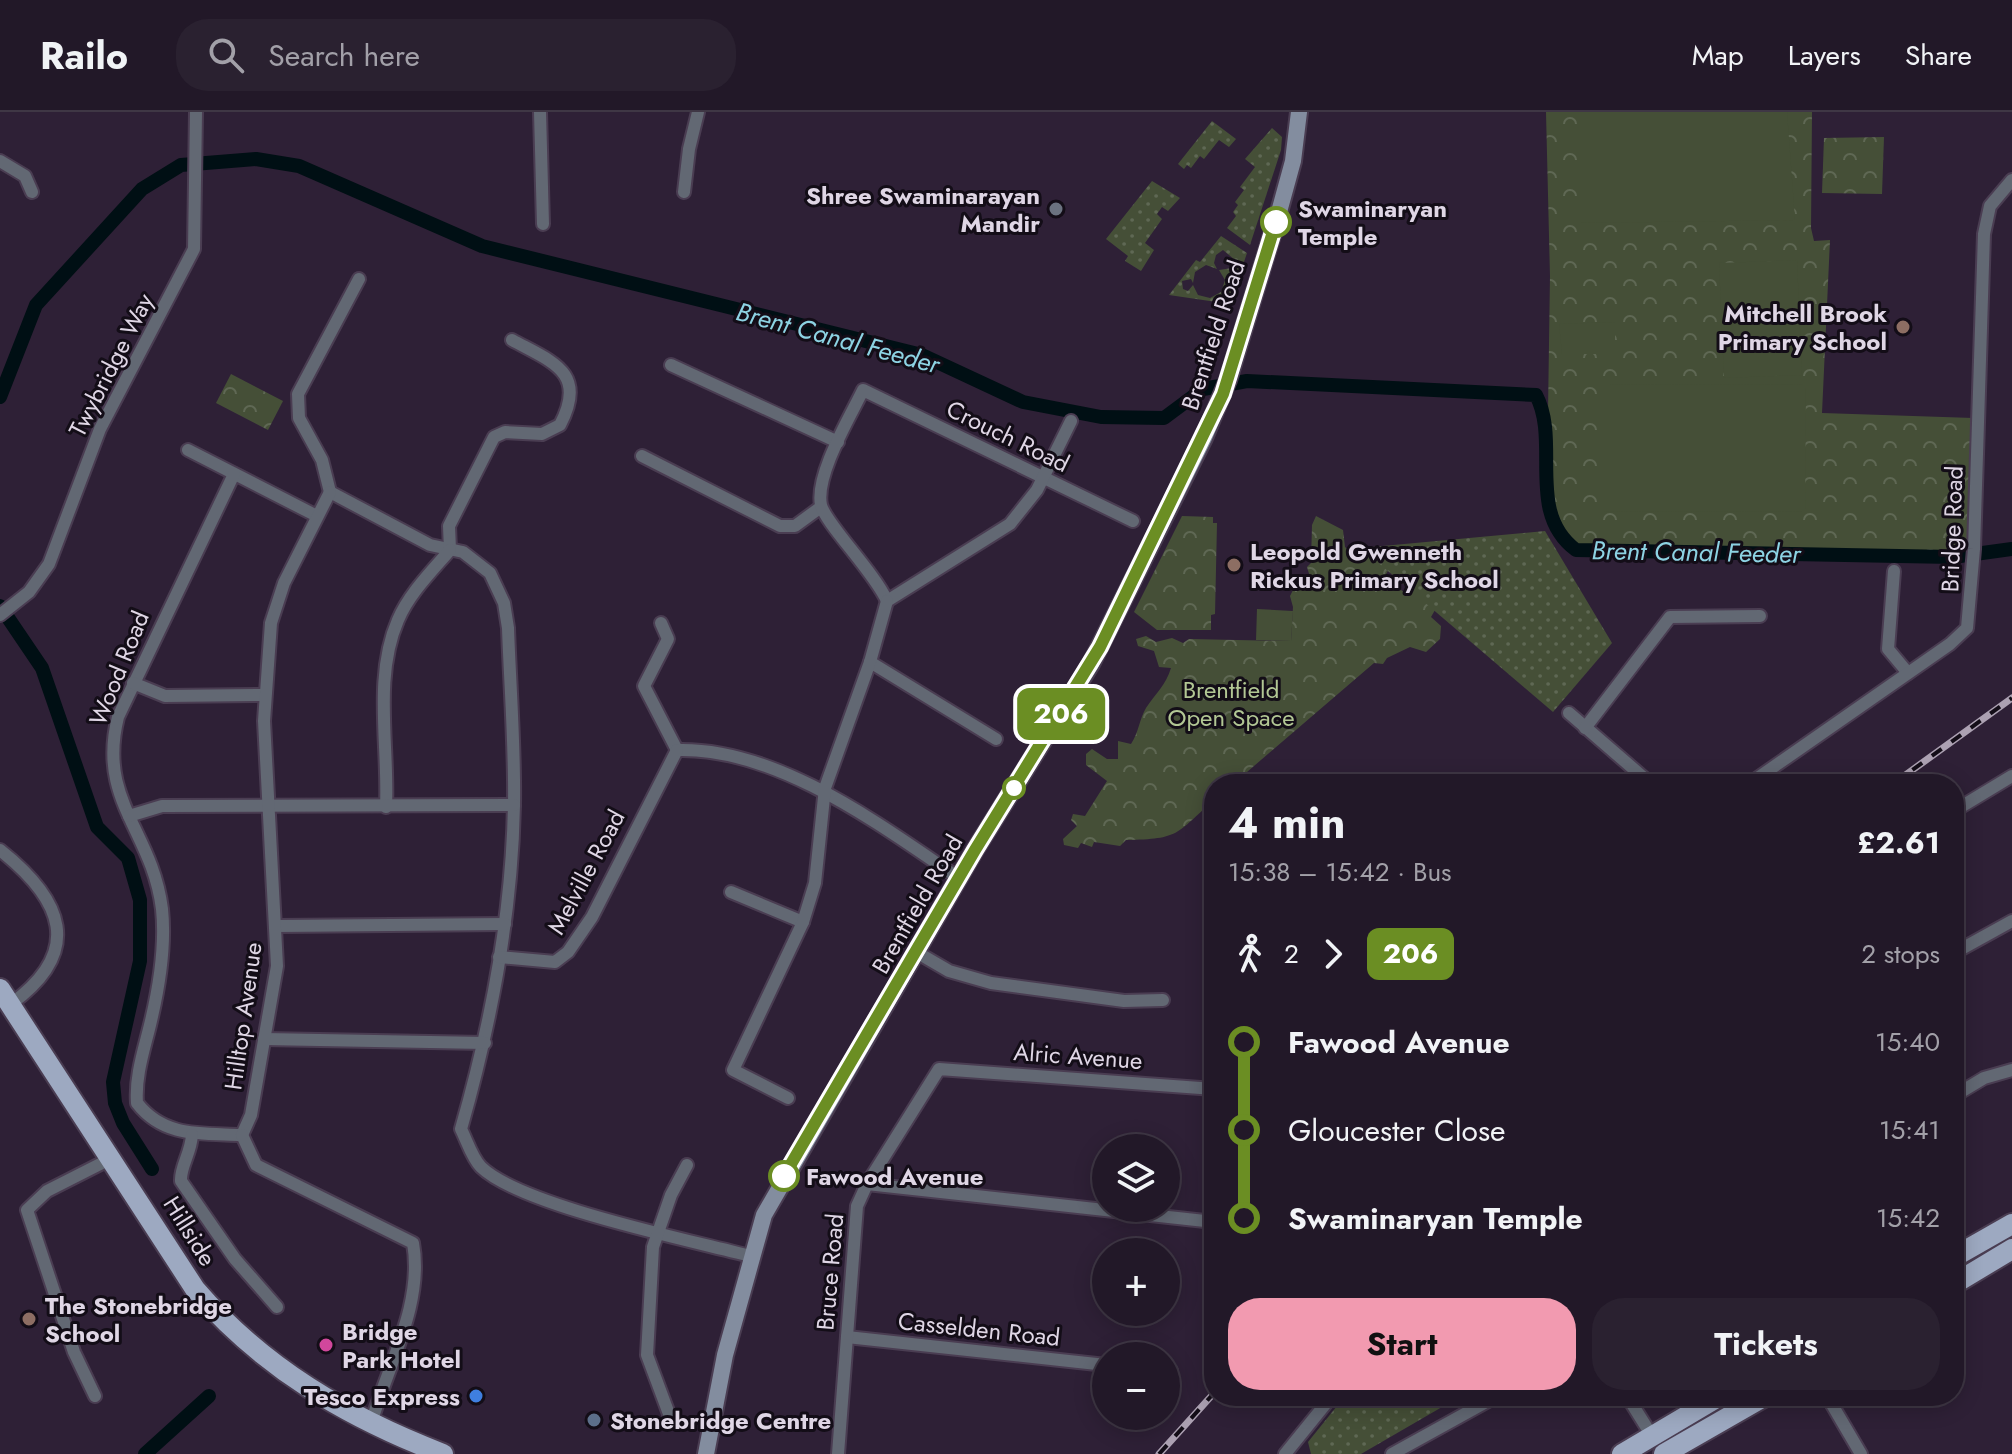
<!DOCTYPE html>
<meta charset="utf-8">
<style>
body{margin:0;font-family:Jost,sans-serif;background:#2a2130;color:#f1f3f6;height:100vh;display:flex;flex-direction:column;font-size:30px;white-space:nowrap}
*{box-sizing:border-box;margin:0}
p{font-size:26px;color:#a2a0a8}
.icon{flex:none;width:44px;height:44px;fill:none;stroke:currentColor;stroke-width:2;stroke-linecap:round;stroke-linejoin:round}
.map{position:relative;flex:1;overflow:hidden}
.drawer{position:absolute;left:1204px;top:662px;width:760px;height:632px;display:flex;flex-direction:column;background:#221828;border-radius:32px;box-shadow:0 4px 20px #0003,0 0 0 2px #3f3745}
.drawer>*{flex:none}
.badge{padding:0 16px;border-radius:12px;font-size:28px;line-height:52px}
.controls{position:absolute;left:1092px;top:1022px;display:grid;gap:16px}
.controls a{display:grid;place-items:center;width:88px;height:88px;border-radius:50%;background:#221828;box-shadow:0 4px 20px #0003,0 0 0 2px #3f3745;font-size:40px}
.map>.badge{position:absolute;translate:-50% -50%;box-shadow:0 0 0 4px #fff}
.legs{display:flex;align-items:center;gap:12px;height:88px;padding:0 24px;font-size:26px}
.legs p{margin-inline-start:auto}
.head{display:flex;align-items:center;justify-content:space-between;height:136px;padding:0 24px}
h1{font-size:44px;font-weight:700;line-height:60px}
.primary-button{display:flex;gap:16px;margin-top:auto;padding:16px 24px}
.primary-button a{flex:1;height:92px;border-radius:32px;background:#f29ab0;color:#111;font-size:32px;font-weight:700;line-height:92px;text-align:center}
.primary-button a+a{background:#2a2130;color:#f1f3f6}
ul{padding:0 24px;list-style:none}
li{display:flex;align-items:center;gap:28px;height:88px;font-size:30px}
li i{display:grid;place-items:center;width:12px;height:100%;margin:0 10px;background:currentColor}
li i::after{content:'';width:20px;height:20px;margin:-10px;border:6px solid;border-radius:50%;background:#221828}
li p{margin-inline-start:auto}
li:first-child i{background:linear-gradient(#0000 50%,currentColor 0)}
li:last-child i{background:linear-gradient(currentColor 50%,#0000 0)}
header{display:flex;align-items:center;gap:48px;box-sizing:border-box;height:112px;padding:0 40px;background:#221828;border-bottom:2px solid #3f3745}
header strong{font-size:38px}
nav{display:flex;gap:44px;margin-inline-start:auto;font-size:28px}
.search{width:560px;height:72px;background:#2a2130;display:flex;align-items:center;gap:20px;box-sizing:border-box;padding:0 28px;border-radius:32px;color:#a2a0a8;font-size:30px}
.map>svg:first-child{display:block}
.forest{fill:url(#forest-crowns)}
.garden{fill:url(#garden-dots);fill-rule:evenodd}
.pitch{fill:#454f37}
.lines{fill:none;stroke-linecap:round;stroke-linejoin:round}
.canal{stroke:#000f14;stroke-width:14}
.street-casing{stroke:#4a3d52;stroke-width:16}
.secondary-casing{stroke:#4a3d52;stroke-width:20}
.primary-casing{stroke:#4a3d52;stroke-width:24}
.street{stroke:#626873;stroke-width:12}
.secondary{stroke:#838d9f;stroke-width:16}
.primary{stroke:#9da9c1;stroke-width:20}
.rail-casing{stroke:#aca1b2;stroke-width:7}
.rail{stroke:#130d17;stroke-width:4;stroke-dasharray:12;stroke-linecap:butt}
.line-1-casing{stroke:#fff;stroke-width:18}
.line-1{stroke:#6b8e23;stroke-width:12}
.worship-dot{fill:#6b7280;stroke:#130d17;stroke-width:3}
.stop-1-dot{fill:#fff;stroke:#6b8e23;stroke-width:4}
.education-dot{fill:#8d6e63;stroke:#130d17;stroke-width:3}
.hotel-dot{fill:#d1479c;stroke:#130d17;stroke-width:3}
.shop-dot{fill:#3f7fe0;stroke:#130d17;stroke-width:3}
.service-dot{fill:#5c6f8a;stroke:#130d17;stroke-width:3}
.labels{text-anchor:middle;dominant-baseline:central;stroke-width:6;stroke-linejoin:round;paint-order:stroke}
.poi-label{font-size:24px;font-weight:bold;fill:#dfd6e5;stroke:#130d17;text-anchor:start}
.stop-label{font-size:24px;font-weight:bold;fill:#dfd6e5;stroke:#130d17;text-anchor:start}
.street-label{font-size:24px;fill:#dfd6e5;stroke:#130d17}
.park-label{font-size:24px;fill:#b2c794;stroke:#130d17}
.water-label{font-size:26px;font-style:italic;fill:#8dd3e3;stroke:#130d17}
</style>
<header>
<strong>Railo</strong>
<div class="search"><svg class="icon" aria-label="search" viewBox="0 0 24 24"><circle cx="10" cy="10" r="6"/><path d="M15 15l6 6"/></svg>Search here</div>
<nav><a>Map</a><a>Layers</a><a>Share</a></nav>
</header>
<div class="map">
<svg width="2012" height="1342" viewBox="0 0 2012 1342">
<defs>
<pattern id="forest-crowns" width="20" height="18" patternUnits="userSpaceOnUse" patternTransform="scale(2)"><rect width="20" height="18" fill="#454f37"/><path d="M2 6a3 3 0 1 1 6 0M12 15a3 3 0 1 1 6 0" fill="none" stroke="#5f6854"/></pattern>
<pattern id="garden-dots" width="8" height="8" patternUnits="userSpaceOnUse" patternTransform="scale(2)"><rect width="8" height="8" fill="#454f37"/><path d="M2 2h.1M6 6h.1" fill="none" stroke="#5f6854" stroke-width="1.8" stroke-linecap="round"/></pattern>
</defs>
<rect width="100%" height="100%" fill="#2e2036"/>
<!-- forest -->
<g class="forest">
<polygon points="1546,0 1812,0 1811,116 1814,129 1830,128 1822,301 1973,306 1970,444 1950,449 1574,443 1562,419 1547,368 1550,164"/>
<polygon points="1884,25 1882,82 1822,81 1824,26"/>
<polygon points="231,262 283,289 268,318 216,291"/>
<polygon points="1182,404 1213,405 1213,411 1217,411 1215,502 1211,503 1211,518 1157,518 1134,500"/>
<path d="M1316 404 1343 418 1345 435 1351 440H1373L1388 459 1384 465 1405 481 1416 477 1435 498 1431 505 1441 514 1440 527 1426 540 1410 535 1387 546 1383 552 1374 551 1233 672H1214V688C1175 722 1181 727 1126 728L1120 734 1094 730 1092 735 1081 731 1078 736 1064 733 1063 727 1077 714 1071 708 1073 702 1085 704 1107 669 1086 653V642L1092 637 1107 647H1118V629L1131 632C1139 620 1139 608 1146 596 1155 582 1166 573 1171 556L1159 555 1154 539 1138 534 1136 527 1146 524 1156 530 1172 526 1183 531 1189 527 1291 529 1293 495 1290 484 1293 478 1307 476 1310 465 1307 455 1311 451 1312 413Z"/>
</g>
<!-- garden -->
<g class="garden">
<polygon points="1212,9 1236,27 1229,35 1219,28 1204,47 1200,44 1191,56 1187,53 1184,57 1178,52"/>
<polygon points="1272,16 1282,25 1281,38 1250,133 1227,116 1236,104 1233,100 1238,93 1235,90 1244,78 1240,75 1255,55 1245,47"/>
<polygon points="1152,69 1180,86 1168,99 1162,95 1157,102 1162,107 1145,131 1154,138 1141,159 1125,149 1128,144 1106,127"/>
<path d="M1221 124 1247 141 1230 192 1169 183 1196 148 1200 150ZM1223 138 1235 148 1232 156 1219 158 1225 168 1221 180 1210 186 1198 183 1193 173 1188 179 1183 177 1182 169 1191 167 1193 171 1195 160 1206 153 1217 157 1214 151 1216 143Z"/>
<polygon points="1545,419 1612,531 1553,600 1361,436"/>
<polygon points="1345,1284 1461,1284 1361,1342 1311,1342 1308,1330"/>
</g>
<!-- pitch -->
<g class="pitch">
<polygon points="1581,0 1787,0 1795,108 1581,111"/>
<polygon points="1797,148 1802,263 1724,266 1719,151"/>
<polygon points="1615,210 1615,242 1562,242 1559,212"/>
<polygon points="1603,272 1806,273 1805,400 1603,399"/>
<polygon points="1257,497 1293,499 1291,529 1256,528"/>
</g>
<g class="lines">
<!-- canal -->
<g class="canal">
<path d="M0 285 36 193 142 77 181 53 256 47 299 54 482 134 922 243 1023 290 1101 305 1164 306 1203 277 1247 269 1536 283C1561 330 1525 400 1576 438L1953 445 2012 437"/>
<polyline points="0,494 42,556 97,715 128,746 140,788 140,849 113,970 115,991 123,1011 152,1057"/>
<polyline points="145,1342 209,1284"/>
</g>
<!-- street casing -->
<g class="street-casing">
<g id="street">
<polyline points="540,0 543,112"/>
<polyline points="0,49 25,64 32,80"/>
<polyline points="684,80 689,37 698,0"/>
<polyline points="671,253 838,330"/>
<polyline points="188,338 315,403"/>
<polyline points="642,344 780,414 795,414 821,395"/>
<path d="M234 362 118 605C97 689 152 718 162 797 166 835 159 876 150 913 144 938 135 964 137 991 164 1026 202 1021 242 1023"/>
<path d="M330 380 430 433 463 440 490 461 504 491 508 516C510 574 515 634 514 693 512 803 491 912 461 1017 467 1029 472 1046 481 1055 521 1094 694 1129 754 1145"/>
<polyline points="330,380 322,348 299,306 298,282 359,167"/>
<path d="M450 438 449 414 494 325 505 320 542 322 560 313C588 260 552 250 512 228"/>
<polyline points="1894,459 1888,537 1908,561"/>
<path d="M887 489C875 461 825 411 821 393 815 363 850 305 863 278L1133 409"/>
<polyline points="887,489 1010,412 1037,378 1071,309"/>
<polyline points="0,503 29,480 49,452 100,317 194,137 196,0"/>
<polyline points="661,511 668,527 644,574 677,638"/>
<polyline points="870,550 996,627"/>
<polyline points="133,571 165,584 265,583"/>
<polyline points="1569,601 1651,672"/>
<polyline points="1585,616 1670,505 1760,504"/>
<path d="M677 638C777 635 880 713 960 767"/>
<polyline points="1749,672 1950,532 1967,516 1974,437 1984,122 1990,94 2012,68"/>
<path d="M386 695C389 635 373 565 398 508 409 482 431 460 450 438"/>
<polyline points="1954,699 2012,664"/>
<polyline points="129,704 162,694 514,693"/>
<path d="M0 738C63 788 84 839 11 892"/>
<polyline points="731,780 803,810"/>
<polyline points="277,814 505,812"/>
<polyline points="918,841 949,859 991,871 1124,889 1163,888"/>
<polyline points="1954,841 2012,809"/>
<polyline points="499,845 555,850 568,840 592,805 677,638"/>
<polyline points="264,927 485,931"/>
<polyline points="1954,984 1984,966 2012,958"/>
<polyline points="788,986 733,958 803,810 815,771 825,676 870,550 887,489"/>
<path d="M192 1023C191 1041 180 1055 181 1069L235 1147 277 1195"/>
<polyline points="242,1023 251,1003 277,854 264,609 271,511 284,471 330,380"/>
<path d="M242 1023 256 1053 413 1131C424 1192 387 1255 371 1312"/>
<polyline points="867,1072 1214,1110"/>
<polyline points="847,1225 1106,1253"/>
<polyline points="1166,1259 1171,1259"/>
<polyline points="95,1284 74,1240 27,1098 47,1079 112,1046"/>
<polyline points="1627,1284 1652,1324"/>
<polyline points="1827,1284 1861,1342"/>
<polyline points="669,1302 647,1243 653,1135 671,1083 687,1053"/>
<polyline points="838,1342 857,1094 867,1072 939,957 1214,977"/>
<polyline points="1285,1342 1332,1284"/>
<polyline points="1392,1342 1497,1284"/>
</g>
</g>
<!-- secondary casing -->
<g class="secondary-casing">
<polyline id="secondary" points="706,1342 725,1243 764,1103 975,738 1091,552 1204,326 1228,268 1279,100 1293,49 1299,0"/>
</g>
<!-- primary casing -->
<g class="primary-casing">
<g id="primary">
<path d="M0 877 195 1177C263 1256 347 1305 443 1342"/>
<polyline points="1954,1145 2012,1112"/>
<polyline points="1954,1172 2012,1137"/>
<polyline points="1622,1342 1720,1284"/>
<polyline points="1664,1342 1765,1284"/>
</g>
</g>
<!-- street -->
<use href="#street" class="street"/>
<!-- secondary -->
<use href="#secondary" class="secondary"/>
<!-- primary -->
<use href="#primary" class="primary"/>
<!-- rail casing -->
<g class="rail-casing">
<g id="rail">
<polyline points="1893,672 2012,586"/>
<polyline points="1159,1342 1214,1281"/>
</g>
</g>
<!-- rail -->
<use href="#rail" class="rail"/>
</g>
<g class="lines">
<!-- line-1 casing -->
<g class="line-1-casing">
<polyline id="line-1" points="784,1064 975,738 1100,535 1223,282 1276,110"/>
</g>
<!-- line-1 -->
<use href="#line-1" class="line-1"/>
</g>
<!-- markers -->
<circle class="worship-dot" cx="1056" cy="97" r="8"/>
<g class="stop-1-dot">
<circle cx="1276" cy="110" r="14"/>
<circle cx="1014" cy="676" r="10"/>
<circle cx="784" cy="1064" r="14"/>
</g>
<g class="education-dot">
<circle cx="1903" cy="215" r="8"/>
<circle cx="1234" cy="453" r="8"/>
<circle cx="29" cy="1207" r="8"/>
</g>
<circle class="hotel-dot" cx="326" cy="1233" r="8"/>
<circle class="shop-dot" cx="476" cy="1284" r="8"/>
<circle class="service-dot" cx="594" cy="1308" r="8"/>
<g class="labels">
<!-- poi labels -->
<g class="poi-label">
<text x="1040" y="83" text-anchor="end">Shree Swaminarayan<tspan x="1040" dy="28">Mandir</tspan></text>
<text x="1887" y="201" text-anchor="end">Mitchell Brook<tspan x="1887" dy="28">Primary School</tspan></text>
<text x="1250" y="439">Leopold Gwenneth<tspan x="1250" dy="28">Rickus Primary School</tspan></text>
<text x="45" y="1193">The Stonebridge<tspan x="45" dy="28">School</tspan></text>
<text x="342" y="1219">Bridge<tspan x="342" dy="28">Park Hotel</tspan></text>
<text x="460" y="1284" text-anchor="end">Tesco Express</text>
<text x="610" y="1308">Stonebridge Centre</text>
</g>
<!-- stop labels -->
<g class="stop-label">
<text x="1298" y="96">Swaminaryan<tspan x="1298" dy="28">Temple</tspan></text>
<text x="806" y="1064">Fawood Avenue</text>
</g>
<!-- street labels -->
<g class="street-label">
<text transform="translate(1213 223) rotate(-72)">Brentfield Road</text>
<text transform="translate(111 253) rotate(-63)">Twybridge Way</text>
<text transform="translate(1008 324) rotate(26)">Crouch Road</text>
<text transform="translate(1952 417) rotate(-88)">Bridge Road</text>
<text transform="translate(119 556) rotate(-68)">Wood Road</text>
<text transform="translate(586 760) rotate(-62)">Melville Road</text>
<text transform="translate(917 792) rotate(-60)">Brentfield Road</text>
<text transform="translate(243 904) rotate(-82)">Hilltop Avenue</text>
<text transform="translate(1078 944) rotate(4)">Alric Avenue</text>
<text transform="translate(190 1119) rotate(58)">Hillside</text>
<text transform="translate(830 1160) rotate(-85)">Bruce Road</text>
<text transform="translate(979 1217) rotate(6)">Casselden Road</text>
</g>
<!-- park labels -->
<g class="park-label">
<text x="1231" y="577">Brentfield<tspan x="1231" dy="28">Open Space</tspan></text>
</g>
<!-- water labels -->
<g class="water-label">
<text transform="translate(838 226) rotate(15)">Brent Canal Feeder</text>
<text transform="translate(1696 440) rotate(1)">Brent Canal Feeder</text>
</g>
</g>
</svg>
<div class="controls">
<a><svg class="icon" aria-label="layers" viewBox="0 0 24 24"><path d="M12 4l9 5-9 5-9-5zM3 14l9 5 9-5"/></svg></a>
<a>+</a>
<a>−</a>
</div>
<b class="badge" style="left:1061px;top:602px;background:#6b8e23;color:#fff">206</b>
<section class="drawer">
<div class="head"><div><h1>4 min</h1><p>15:38 – 15:42 · Bus</p></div><b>£2.61</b></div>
<div class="legs"><svg class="icon" aria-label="walk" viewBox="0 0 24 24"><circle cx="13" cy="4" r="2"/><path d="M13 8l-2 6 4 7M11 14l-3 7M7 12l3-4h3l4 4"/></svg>2<svg class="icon" aria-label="forward" viewBox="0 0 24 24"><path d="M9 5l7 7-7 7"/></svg><b class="badge" style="background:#6b8e23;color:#fff">206</b><p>2 stops</p></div>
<ul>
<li><i style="color:#6b8e23"></i><b>Fawood Avenue</b><p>15:40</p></li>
<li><i style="color:#6b8e23"></i><span>Gloucester Close</span><p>15:41</p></li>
<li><i style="color:#6b8e23"></i><b>Swaminaryan Temple</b><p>15:42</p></li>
</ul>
<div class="primary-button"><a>Start</a><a>Tickets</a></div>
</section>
</div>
